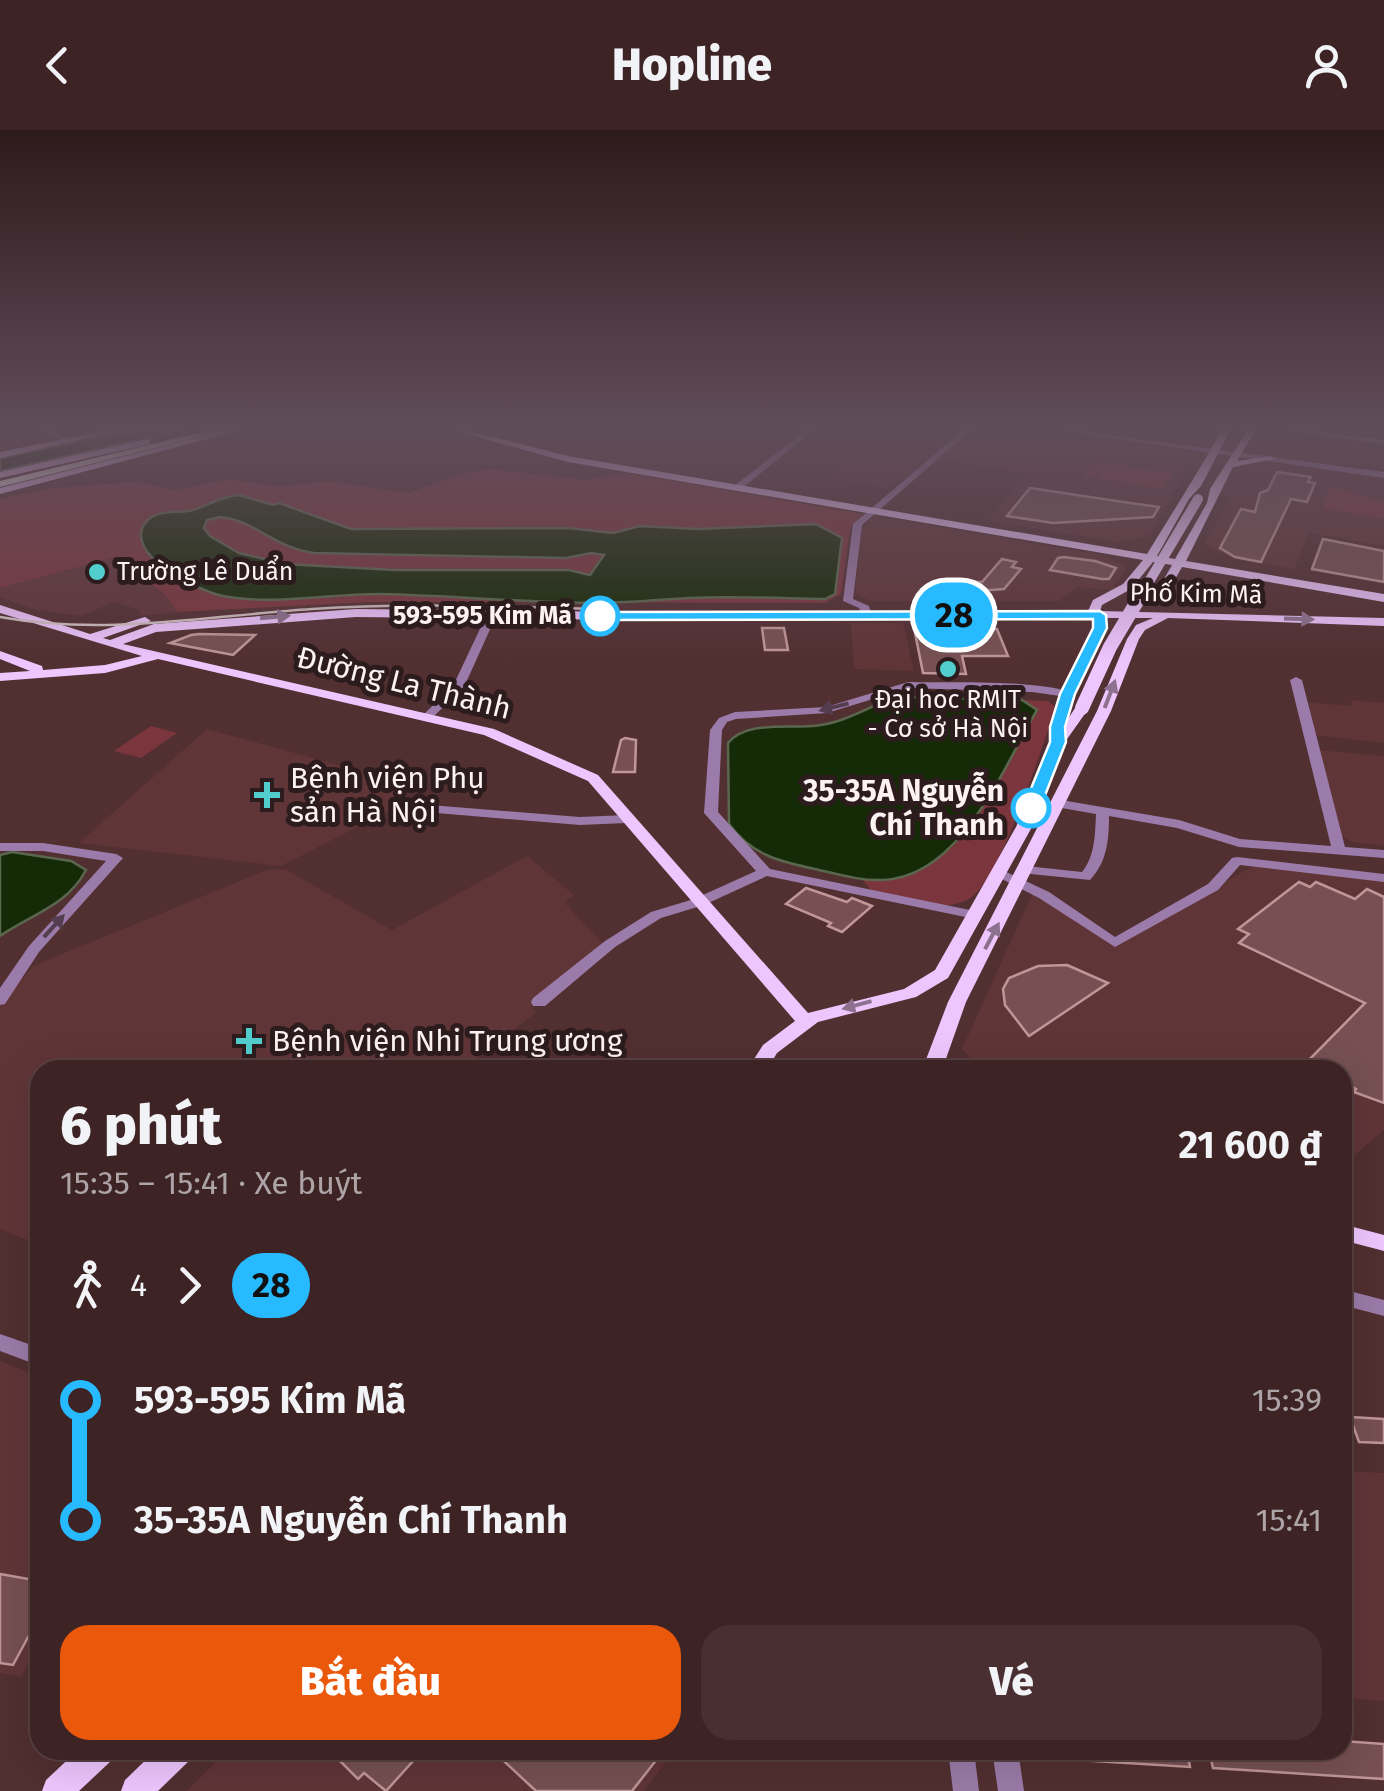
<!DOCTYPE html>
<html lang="vi">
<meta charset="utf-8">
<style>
body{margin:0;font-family:"Fira Sans",sans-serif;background:#492f32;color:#f1f3f6;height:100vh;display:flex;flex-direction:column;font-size:38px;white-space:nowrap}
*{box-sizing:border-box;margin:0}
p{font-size:32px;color:#ada4a7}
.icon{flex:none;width:55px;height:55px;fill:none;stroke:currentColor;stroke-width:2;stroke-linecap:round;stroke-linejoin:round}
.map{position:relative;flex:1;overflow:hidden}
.panel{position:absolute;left:30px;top:930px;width:1322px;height:700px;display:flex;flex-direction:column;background:#3e2325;border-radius:30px;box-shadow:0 10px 40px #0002,0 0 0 2px #574042}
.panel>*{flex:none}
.badge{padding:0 20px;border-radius:32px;font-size:35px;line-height:65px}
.map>.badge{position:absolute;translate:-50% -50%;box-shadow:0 0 0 5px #fff}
.legs{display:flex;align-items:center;gap:15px;height:110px;padding:0 30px;font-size:32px}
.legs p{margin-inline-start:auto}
.overview{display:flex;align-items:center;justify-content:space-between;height:170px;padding:0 30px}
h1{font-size:55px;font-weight:800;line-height:75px}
.button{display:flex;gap:20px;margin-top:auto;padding:20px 30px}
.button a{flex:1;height:115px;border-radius:30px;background:#ea580c;color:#fff;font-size:40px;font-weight:800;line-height:115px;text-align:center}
.button a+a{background:#492f32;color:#f1f3f6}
ul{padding:0 30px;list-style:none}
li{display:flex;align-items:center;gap:35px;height:120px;font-size:38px}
li i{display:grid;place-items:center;width:15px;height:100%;margin:0 12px;background:currentColor}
li i::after{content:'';width:25px;height:25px;margin:-12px;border:8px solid;border-radius:50%;background:#3e2325}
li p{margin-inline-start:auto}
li:first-child i{background:linear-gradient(#0000 50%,currentColor 0)}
li:last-child i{background:linear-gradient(currentColor 50%,#0000 0)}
header{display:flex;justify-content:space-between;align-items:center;height:130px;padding:0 30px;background:#3e2325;font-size:45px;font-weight:800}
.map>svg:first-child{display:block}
.built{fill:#603538}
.green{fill:#7b363d}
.water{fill:#152b07;stroke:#5a674e;stroke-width:2.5;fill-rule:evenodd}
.building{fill:#765052;stroke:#c09698;stroke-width:2.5}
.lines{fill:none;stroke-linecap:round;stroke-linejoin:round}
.minor{fill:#9b7ba9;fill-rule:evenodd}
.major{fill:#edc6fe;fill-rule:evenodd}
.highway{fill:#f5f5f5;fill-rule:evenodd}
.rail{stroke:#d0bfc1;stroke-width:2.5}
.major-bridge-far1{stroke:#edc6fe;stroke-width:10}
.major-bridge{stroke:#edc6fe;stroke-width:14}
.oneway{fill:#8d718e}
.oneway2{fill:#543d4e}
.line-1{fill:#27baff;stroke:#fff;stroke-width:2.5}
.poi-dot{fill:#52cdcd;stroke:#2d1c1d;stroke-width:4}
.stop-1-dot{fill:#fff;stroke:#27baff;stroke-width:5}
.labels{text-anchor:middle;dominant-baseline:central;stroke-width:10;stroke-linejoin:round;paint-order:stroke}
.far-poi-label{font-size:25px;fill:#fcf2f3;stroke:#2d1c1d;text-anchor:start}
.far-street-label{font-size:25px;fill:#fcf2f3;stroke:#2d1c1d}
.far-stop-label{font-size:25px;font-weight:bold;fill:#fcf2f3;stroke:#2d1c1d;text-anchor:end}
.street-label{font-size:30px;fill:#fcf2f3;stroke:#2d1c1d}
.poi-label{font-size:30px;fill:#fcf2f3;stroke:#2d1c1d;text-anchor:start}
.stop-label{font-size:30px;font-weight:bold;fill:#fcf2f3;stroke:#2d1c1d;text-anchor:end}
</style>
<header><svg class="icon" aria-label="back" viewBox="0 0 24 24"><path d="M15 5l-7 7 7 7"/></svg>Hopline<svg class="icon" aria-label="person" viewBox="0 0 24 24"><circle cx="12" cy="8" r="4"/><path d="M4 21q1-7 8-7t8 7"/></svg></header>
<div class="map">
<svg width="1384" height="1661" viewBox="0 0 1384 1661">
<rect width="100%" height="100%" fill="#522f31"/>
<!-- built -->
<g class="built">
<polygon points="971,301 1020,301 1073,308 1078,304 1198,321 1149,407 1117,412 989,391 1026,343 938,329"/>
<polygon points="855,326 918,337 887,358 829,348"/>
<polygon points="1266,331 1384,346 1384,416 1309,403 1294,439 1229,427 1204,413 1231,368 1220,365 1235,337"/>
<polygon points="874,386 1107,426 1126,438 1112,460 1079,457 1058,471 872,471 855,464 861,400"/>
<polygon points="116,427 165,464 178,482 140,486 140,480 114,472 81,486 32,479 0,467 0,458"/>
<polygon points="851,493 903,493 914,541 854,539"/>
<polygon points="1351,570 1384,573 1384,613 1314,605 1302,572 1352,576"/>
<polygon points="207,599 409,654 391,680 281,736 79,713"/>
<polygon points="1317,620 1384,626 1384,716 1352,712 1342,706"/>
<polygon points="527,726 574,765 564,772 602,813 530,878 537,882 461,940 40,940 40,1115 0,1099 0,875 33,836 267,740 285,739 392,800"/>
<polygon points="1253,736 1384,750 1384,1000 1343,1035 1342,940 981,940 962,919 1034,760 1121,813"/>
<polygon points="0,1231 40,1247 40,1512 21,1547 0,1543"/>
<polygon points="1343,1341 1384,1343 1384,1571 1343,1568"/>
<polygon points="228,1620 676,1620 643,1661 187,1661"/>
</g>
<!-- green -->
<g class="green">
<polygon points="1096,332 1173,343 1163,358 1097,349 1102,343 1099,342 1093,348 1083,347"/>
<polygon points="491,339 585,350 628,343 862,384 850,398 841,464 825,473 372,472 178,482 164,464 116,427 0,458 0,369 54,358 136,352 175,360 230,349 280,357 326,351 409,363 460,344"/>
<polygon points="1330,357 1379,371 1384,375 1384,388 1323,378"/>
<path d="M1022 570 1048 571 1054 576V583C1041 619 999 756 967 770 939 783 905 771 876 766L862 749C894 750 935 737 957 712L1037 580Z"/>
<polygon points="151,596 177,603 141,628 114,621"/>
</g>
<!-- water -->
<g class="water">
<polygon points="130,301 177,301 0,341 0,328"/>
<path d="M239 365 273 375 279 373 351 399 568 398 613 403 640 396 697 399 816 394 842 408 835 464 825 469C768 468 714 465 657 470 567 478 473 466 383 464 331 463 275 476 223 466 201 462 120 424 146 392 159 377 181 385 196 379 211 374 222 366 239 365ZM220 387C255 390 272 417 314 423L566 428 591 423 604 425 590 445 569 440H394L285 434 239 423 210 406 204 398 207 390Z"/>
<path d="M897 567 1022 570 1037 580C1003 638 961 747 883 750 860 751 837 744 815 739 781 732 751 725 729 694L728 613C748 589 792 600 821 595 848 591 871 575 897 567Z"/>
<path d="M12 722 71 731 86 740C67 776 32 784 0 806V725Z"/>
</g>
<!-- building -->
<g class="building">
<polygon points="1277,342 1311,347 1308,352 1315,353 1307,372 1291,369 1261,432 1235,427 1220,418 1241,379 1255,382 1260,363 1268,360"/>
<polygon points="1030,358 1130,373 1159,377 1153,387 1053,393 1007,386"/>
<polygon points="1323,409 1384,421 1384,452 1312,439"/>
<polygon points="1064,427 1095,431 1116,438 1109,449 1102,449 1050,440 1058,428"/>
<polygon points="1002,429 1016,432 1012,437 1021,439 1004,459 965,462 940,458 940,452 982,452"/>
<polygon points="762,498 784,498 788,520 765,520"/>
<polygon points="914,498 997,499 1008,526 962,526 966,544 923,543"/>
<polygon points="191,505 199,504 255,505 233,525 170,513"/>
<polygon points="625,608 636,610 635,642 613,642 621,610"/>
<polygon points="1299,752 1310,757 1316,752 1355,769 1367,759 1384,767 1384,973 1354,962 1356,959 1342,952 1342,940 1320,940 1306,933 1365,873 1239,813 1249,804 1238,799"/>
<polygon points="806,758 847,772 852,768 872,776 842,802 828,796 831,793 786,774"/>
<polygon points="1067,835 1108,853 1029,906 1005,875 1003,859 1009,848 1038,836"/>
<polygon points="1350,1287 1384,1289 1384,1313 1359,1312"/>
<polygon points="0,1444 40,1451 40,1485 13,1535 0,1533"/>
<polygon points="1342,1611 1384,1614 1384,1649 1213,1638 1209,1620 1342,1620"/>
<polygon points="329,1620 423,1620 386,1661 364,1643 358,1649"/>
<polygon points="492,1620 656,1620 661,1624 632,1661 536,1661"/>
<polygon points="1046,1620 1187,1620 1190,1637 1046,1628"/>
</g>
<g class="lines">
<!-- minor -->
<g class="minor">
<polygon points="43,301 53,301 73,310 66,312"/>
<polygon points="805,301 813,301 741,359 735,359 735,355"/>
<polygon points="962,301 970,301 862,395 853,469 869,476 872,486 863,488 859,478 843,471 853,394"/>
<polygon points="1062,301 1080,301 1384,342 1384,348"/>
<polygon points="1287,301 1308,301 1384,310 1384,314"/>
<polygon points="488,482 497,484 464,557 433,587 425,587 425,583 453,556"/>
<path d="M1296 547 1302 550 1345 717 1384 720V728L1239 717 1177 698 1109 686C1109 710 1107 732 1090 750L1021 743 1019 740 1026 736 1082 742C1095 726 1095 705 1096 684L1050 676 1049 673 1055 669 1179 690 1240 709 1331 716 1290 550Z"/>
<path d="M908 552C944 553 1046 549 1073 564L1067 567 1032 562 909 558 827 583 736 589 727 592 722 600 718 682 770 739 975 781 980 782 982 785 980 788 975 789 767 746 704 775 661 788 615 817 545 876H533L531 872 533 868 605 811 651 782 694 769 756 741 704 683 710 600 719 588 735 582 826 577Z"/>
<polygon points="430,675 580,687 626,685 633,689 626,693 580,695 425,682 424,679"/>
<polygon points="0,713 43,713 116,724 123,728 39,822 5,874 0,875 0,858 29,816 106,731 43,721 0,721"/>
<polygon points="1237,727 1384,744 1384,752 1240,735 1218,760 1115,817 1039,768 992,744 999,740 1004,741 1049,762 1115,807 1208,754 1232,728"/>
<polygon points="1342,1159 1384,1170 1384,1186 1342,1175"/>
<polygon points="0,1204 40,1218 40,1236 0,1221"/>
<polygon points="948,1620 974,1620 979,1661 953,1661"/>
<polygon points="992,1620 1018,1620 1024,1661 998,1661"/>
</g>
<!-- major -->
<g class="major">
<polygon points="103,301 119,301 0,328 0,322"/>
<polygon points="223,301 237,301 0,364 0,358"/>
<path d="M456 301H469L568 326 1147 424C1172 383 1198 343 1221 301H1230L1201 356 1189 369 1157 426 1175 429 1207 373 1210 359 1247 301H1255L1237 331 1270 326 1275 329 1233 337 1186 431 1384 464V472L1182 437 1169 460 1165 461 1159 458 1172 435 1153 432 1131 459 1102 475 1100 481 1384 488V496L1168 488 1145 500 1139 509 1111 581 966 872 942 940H922L948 872 1097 581 1127 509 1136 495 1153 488H1107L1106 498 1074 564 1066 592 1077 575H1087L1089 578 1065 612 1032 697 948 848 916 867 818 892 777 923 767 940H747L763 915 795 891 588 651 484 605 158 529 105 543 0 551V543L30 541 0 529V521L42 536 43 540 105 535 142 526 0 483V475L90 504 145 487 151 491 103 508 110 510 154 494 356 479 636 482 1088 481 1093 470 1123 454 1143 430 568 332ZM356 487 636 490 1094 488 1096 490C1084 533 1048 566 1051 612L1016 697 935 840 904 859 808 883 598 645 494 599 123 514 156 502Z"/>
<polygon points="147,309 150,310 150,314 0,348 0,342"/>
<polygon points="1342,1094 1384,1105 1384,1121 1342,1110"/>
<polygon points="78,1620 115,1620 111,1631 79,1661 42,1661 46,1650"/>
<polygon points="156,1620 193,1620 189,1631 158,1661 121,1661 125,1650"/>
</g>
<!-- highway -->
<polygon class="highway" points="206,301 222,301 0,357 0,351"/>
<!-- rail -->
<path class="rail" d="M0 487C105 506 206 486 312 479 408 472 505 477 602 479"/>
<!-- major-bridge-far1 -->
<polyline class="major-bridge-far1" points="1144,460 1198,369"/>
<!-- major-bridge -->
<polyline class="major-bridge" points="1082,578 1110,517 1145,458"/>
</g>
<!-- one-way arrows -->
<defs><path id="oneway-solid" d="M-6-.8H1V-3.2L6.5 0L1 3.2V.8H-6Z" transform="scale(2.5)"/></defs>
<g class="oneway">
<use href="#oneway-solid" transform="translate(275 487) rotate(-5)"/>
<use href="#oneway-solid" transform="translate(1299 489) rotate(2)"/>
<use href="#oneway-solid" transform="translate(1110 564) rotate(-69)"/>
<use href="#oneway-solid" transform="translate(992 806) rotate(-62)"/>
<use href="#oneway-solid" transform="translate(857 875) rotate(165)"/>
</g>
<g class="oneway2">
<use href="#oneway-solid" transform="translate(834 577) rotate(166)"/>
<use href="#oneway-solid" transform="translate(54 796) rotate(-48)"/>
</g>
<!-- sky -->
<linearGradient id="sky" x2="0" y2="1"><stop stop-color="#2d1a1b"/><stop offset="0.56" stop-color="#604d5a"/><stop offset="1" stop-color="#604d5a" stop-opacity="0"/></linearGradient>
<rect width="1384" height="533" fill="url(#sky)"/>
<!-- line-1 -->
<polygon class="line-1" points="1100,481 1106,485 1107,498 1075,564 1065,597 1066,612 1040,678 1031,683 1023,678 1050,612 1050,597 1060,564 1093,498 1093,489 600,490 594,486 600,482"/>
<!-- markers -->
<g class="poi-dot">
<circle cx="97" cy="442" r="10"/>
<circle cx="948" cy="539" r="10"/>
<path d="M262 650h10v10h10v10h-10v10h-10v-10h-10v-10h10z"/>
<path d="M244 896h10v10h10v10h-10v10h-10v-10h-10v-10h10z"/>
</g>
<g class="stop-1-dot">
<circle cx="600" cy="486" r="18"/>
<circle cx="1031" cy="678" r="18"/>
</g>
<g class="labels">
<!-- far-poi labels -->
<g class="far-poi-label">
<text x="117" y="442">Trường Lê Duẩn</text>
<text x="948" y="570" text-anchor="middle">Đại học RMIT<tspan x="948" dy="29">- Cơ sở Hà Nội</tspan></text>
</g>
<!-- far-street labels -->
<g class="far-street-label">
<text transform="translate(1196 464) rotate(1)">Phố Kim Mã</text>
</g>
<!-- far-stop labels -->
<g class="far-stop-label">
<text x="572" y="486">593-595 Kim Mã</text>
</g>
<!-- street labels -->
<g class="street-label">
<text transform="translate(404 553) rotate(14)">Đường La Thành</text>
</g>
<!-- poi labels -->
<g class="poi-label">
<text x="290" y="648">Bệnh viện Phụ<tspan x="290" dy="34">sản Hà Nội</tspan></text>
<text x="272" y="911">Bệnh viện Nhi Trung ương</text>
</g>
<!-- stop labels -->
<g class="stop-label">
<text x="1004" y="661">35-35A Nguyễn<tspan x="1004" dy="34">Chí Thanh</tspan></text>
</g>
</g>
</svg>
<b class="badge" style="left:954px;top:485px;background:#27baff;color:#111">28</b>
<section class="panel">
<div class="overview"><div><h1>6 phút</h1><p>15:35 – 15:41 · Xe buýt</p></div><b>21 600 ₫</b></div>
<div class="legs"><svg class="icon" aria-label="walk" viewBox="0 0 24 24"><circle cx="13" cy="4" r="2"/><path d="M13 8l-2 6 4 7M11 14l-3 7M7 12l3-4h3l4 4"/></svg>4<svg class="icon" aria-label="forward" viewBox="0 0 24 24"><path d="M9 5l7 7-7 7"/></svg><b class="badge" style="background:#27baff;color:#111">28</b></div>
<ul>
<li><i style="color:#27baff"></i><b>593-595 Kim Mã</b><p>15:39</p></li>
<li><i style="color:#27baff"></i><b>35-35A Nguyễn Chí Thanh</b><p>15:41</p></li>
</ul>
<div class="button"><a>Bắt đầu</a><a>Vé</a></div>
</section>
</div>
